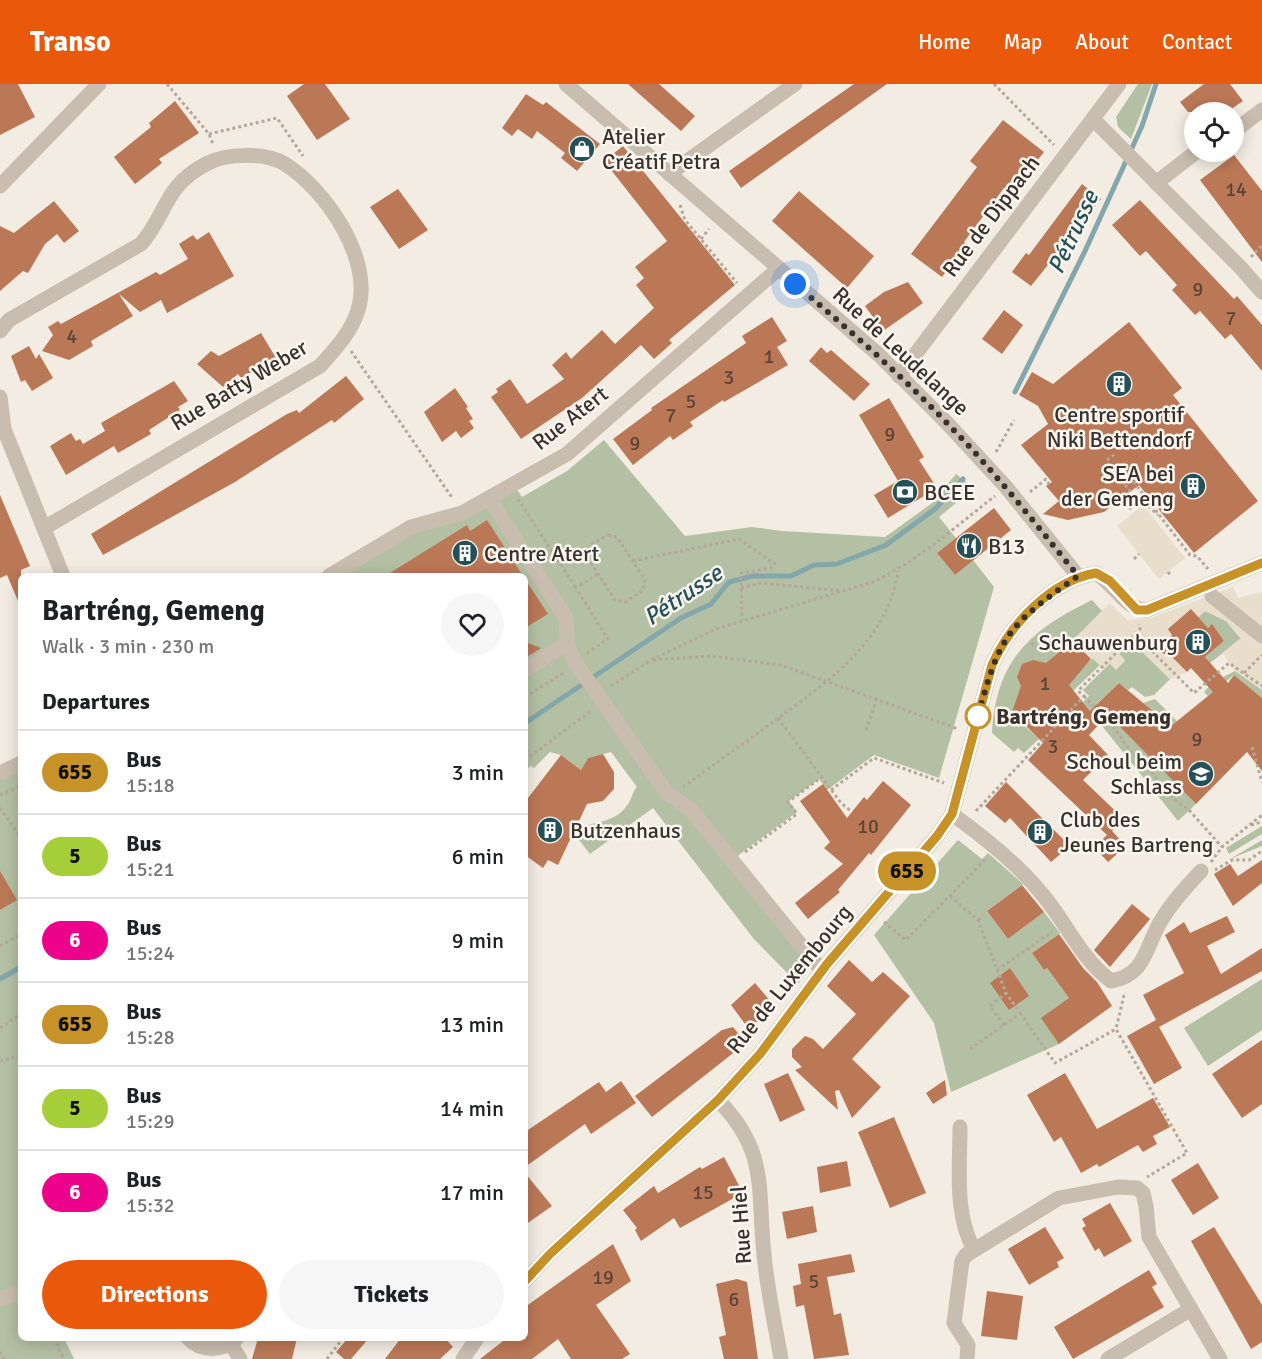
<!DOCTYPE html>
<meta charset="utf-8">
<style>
body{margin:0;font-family:Signika,sans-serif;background:#f6f6f6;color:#202124;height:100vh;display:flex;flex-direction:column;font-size:22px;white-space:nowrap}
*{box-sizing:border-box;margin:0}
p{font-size:20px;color:#757577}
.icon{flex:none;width:33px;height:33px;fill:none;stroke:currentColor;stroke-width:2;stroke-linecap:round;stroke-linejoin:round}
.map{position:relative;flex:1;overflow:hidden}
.side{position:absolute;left:18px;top:489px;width:510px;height:768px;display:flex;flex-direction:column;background:#fff;border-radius:9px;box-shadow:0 3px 15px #0003}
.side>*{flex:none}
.badge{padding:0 12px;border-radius:20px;font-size:21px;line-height:39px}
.controls{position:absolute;left:1184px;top:18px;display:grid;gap:12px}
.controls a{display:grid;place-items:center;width:60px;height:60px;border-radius:50%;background:#fff;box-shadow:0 3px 15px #0003;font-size:30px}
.you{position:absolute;width:30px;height:30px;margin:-15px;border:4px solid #fff;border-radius:50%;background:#1a73e8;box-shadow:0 0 0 9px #1a73e833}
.map>.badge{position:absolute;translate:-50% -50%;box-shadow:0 0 0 3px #fff}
h2{padding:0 24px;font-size:22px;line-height:54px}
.round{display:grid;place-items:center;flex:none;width:63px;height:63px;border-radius:32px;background:#f6f6f6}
.head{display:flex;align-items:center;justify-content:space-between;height:102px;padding:0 24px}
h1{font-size:28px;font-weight:700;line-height:45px}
.button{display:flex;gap:12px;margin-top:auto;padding:12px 24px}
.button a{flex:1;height:69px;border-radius:36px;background:#ea580c;color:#fff;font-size:24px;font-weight:700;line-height:69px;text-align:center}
.button a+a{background:#f6f6f6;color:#202124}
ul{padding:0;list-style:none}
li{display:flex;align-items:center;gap:18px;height:84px;padding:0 24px;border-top:2px solid #e0e0e0}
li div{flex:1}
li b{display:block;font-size:22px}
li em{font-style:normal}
li .badge{min-width:66px;font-weight:700;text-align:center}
header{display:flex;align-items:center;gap:36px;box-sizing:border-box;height:84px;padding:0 30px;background:#ea580c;color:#fff}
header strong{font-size:28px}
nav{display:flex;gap:33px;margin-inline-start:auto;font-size:21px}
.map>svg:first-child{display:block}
.green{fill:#b4c0a3}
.plaza{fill:#e8decb}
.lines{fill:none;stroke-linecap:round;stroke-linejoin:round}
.stream{stroke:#84a7ac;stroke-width:5}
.building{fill:#bb7857}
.path{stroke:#b5a799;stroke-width:3;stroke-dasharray:3 3;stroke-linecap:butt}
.minor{stroke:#c9bdaf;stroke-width:15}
.line-casing{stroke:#fff;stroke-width:14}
.line{stroke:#c79227;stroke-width:9}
.walk{stroke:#39312c;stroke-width:6;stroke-dasharray:0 10.8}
.stop-dot{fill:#fff;stroke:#c79227;stroke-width:3}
.labels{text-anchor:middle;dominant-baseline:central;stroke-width:5;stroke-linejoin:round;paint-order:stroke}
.number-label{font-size:20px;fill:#5a4337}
.poi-label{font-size:22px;fill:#39312c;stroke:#f9f5ef;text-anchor:start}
.street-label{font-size:22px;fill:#39312c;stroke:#f9f5ef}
.stop-label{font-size:22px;font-weight:bold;fill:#39312c;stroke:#f9f5ef;text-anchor:start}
.water-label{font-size:24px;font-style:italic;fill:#255057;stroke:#f9f5ef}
</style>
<header>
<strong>Transo</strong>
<nav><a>Home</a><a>Map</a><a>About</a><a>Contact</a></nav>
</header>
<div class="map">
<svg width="1262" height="1275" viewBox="0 0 1262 1275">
<rect width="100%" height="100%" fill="#f2ece2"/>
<!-- green -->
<g class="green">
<polygon points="1138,0 1152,0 1131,55 1118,43 1116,33"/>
<path d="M604 356 685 452 752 443 782 447 885 453 931 420 956 390 974 404 939 433 956 454 937 469 955 491 973 476 994 503 939 694 874 671 827 706 819 695 789 717 797 728 732 776 814 878 798 900 753 854 653 724 590 770 579 756 585 742C601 737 617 737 628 720 632 715 632 708 637 703L611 668 588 674 581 686 561 671 550 668 534 684 530 682 525 689V492H329L411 443 514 401 522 413 567 387Z"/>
<path d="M1092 516 1102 527 1058 572 1055 571 1057 573 1045 585 1039 577 1038 579 1027 578 1020 586 1023 598 1014 625 1009 628 1039 655 1024 669 1018 664 1014 668 992 649C996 576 1030 546 1092 516Z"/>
<polygon points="1205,527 1226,537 1241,555 1210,579 1205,573 1224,557 1212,541 1207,544 1198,533"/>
<polygon points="1132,558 1170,595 1154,611 1145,613 1132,603 1128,606 1119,599 1097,620 1196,720 1178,737 1083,618 1089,612 1083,606 1110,579 1125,576 1119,570"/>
<polygon points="1093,574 1100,581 1073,607 1063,603 1075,590 1078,592 1077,589"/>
<polygon points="1235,587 1262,606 1262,614 1234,591 1208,612 1204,608 1213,598"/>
<polygon points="1155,615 1177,637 1171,642 1143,619"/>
<polygon points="21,679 21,1254 64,1254 74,1275 0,1275 0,689"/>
<polygon points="1262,742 1262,750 1229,770 1226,764"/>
<polygon points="958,756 982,775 988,769 1023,800 987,827 1008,855 1044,828 1060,849 1032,869 1044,886 1047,884 1069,914 1059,960 951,1008 934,939 874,851"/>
<polygon points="1262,756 1262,762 1230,775"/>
<polygon points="1262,895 1262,946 1208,982 1184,944"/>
</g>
<!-- plaza -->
<g class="plaza">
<polygon points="1143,421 1185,474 1159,495 1117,442"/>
<polygon points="1233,503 1238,514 1262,508 1262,606 1235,587 1222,569 1241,554 1226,537 1205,527 1176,555 1164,559 1160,563 1162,569 1169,571 1187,588 1170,595 1132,558 1119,570 1125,577 1116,586 1110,580 1104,585 1074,558 1075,554 1110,519 1127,536 1151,534"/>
</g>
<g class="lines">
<!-- stream -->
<g class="stream">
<polyline points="1015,308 1085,167 1142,42 1156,0"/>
<polyline points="525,639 681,534 711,520 729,498 753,492 791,492 814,481 837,480 886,461 935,425 963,395"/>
<polyline points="0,895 21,883"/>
</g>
</g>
<!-- building -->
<g class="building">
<polygon points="0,0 18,0 35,33 0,51"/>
<polygon points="304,0 325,0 350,35 317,56 287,12"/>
<polygon points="628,0 659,0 695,32 681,47"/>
<polygon points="854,0 887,0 741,104 729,87"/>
<polygon points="1204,0 1230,0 1243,17 1227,28 1188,28 1180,18"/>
<polygon points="526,10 543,21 546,18 600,60 577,87 561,74 565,69 537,47 532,55 518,45 512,52 502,44"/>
<polygon points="175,17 199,49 159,75 162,79 135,100 114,73 151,43 149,39"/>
<polygon points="1003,36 1044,68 1011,110 1004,104 964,158 966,160 942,193 911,170 977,83 970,77"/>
<polygon points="623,62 735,201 669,256 672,259 654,275 641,261 582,314 521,355 491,313 498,308 496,305 510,295 527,320 564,295 552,281 566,268 571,275 602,246 615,260 654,224 636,201 644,194 635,183 667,157 604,77"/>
<polygon points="1234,71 1262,107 1262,178 1200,96"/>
<polygon points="1082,100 1101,115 1031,202 1012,188 1026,169 1029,171"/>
<polygon points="398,105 428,146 399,165 370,123"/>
<polygon points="799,107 874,172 847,204 772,137"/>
<polygon points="1140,116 1234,215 1237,212 1262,241 1262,287 1231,250 1225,255 1200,227 1195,231 1172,206 1177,201 1146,167 1140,172 1112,141"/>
<polygon points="54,117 79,147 64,159 57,150 45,160 28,189 23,187 0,207 0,142 14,149"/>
<polygon points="209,148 234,192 167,229 161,216 140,228 119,210 133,232 91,257 93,262 69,276 42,267 53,251 48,243 58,237 61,240 156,188 160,191 188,175 179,160 193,151 197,156"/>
<polygon points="908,198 923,219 883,247 865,222 884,208"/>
<polygon points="1004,226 1023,241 1002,270 982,255"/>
<polygon points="772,233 787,257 777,263 788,281 724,318 723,316 690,338 693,342 673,356 670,352 633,381 613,355 652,326 651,324 746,259 742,252"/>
<polygon points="1129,238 1182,304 1173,311 1258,417 1194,469 1139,401 1104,428 1068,436 1043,430 1059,417 1046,402 1052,398 1021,361 1048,340 1038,322 1019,311 1032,288 1053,300"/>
<polygon points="261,249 276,274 241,294 238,290 223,303 197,280 211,267 219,272"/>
<polygon points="29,262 36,275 39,270 53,294 32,307 25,296 21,298 11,272"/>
<polygon points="821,263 827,269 831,266 870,300 854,317 809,277"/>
<polygon points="346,292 364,315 334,339 332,336 235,398 103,471 91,450 287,330 297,326 299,329"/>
<polygon points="174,297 188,317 178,323 180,326 149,346 151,350 118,369 114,362 66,391 50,362 71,349 76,357 80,355 83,360 105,347 101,339"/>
<polygon points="455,304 468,323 466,324 473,335 469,337 474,344 461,354 456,347 442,358 424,328"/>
<polygon points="889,314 924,373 919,376 937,404 888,434 874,411 898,397 859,331"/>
<polygon points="0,411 30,482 21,486 21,524 7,491 0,494"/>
<polygon points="994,424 1011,446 955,491 937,469"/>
<polygon points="487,436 523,492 385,492 467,441 470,447"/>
<polygon points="525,495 548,530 525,544"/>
<polygon points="1191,525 1208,544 1212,540 1224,557 1205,573 1228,599 1234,591 1262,614 1262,687 1247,668 1196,720 1108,631 1089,651 1108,671 1083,696 1125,736 1112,747 1126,762 1108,778 1094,763 1107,751 1028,676 1043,659 1012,628 1021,602 1017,593 1022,580 1033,576 1046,579 1073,557 1091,575 1069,601 1090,627 1119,599 1171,642 1213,608 1191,584 1187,588 1171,572 1162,569 1160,564 1172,551 1168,545"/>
<polygon points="525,558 541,564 525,574"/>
<polygon points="603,670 614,688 614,705 603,717 587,720 558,781 548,776 543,784 525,771 525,718 561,671 581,686 588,674"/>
<polygon points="883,697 911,721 871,771 869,769 838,806 840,808 808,835 795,819 843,780 824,764 830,758 800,717 823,700 847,734 864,713 867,716"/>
<polygon points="1006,698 1070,762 1051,778 1010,734 1005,739 985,722"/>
<polygon points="1262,776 1262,799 1233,822 1214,790 1230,780 1238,792"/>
<polygon points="0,787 17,816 0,826"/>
<polygon points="1022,801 1044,828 1008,855 987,827"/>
<polygon points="1132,820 1150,835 1110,883 1094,866"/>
<polygon points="1227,832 1235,848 1207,862 1221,890 1262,864 1262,887 1159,943 1182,984 1154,1000 1127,952 1156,936 1143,911 1184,889 1165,851 1184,838 1190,849"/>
<polygon points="1059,850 1083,884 1097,898 1112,922 1059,960 1041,934 1069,914 1047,884 1044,886 1032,869"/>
<polygon points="849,876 872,898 883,888 910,912 852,975 881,1003 852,1034 839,1006 835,1007 838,1026 795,986 802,983 792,973 792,965 805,952 813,955 823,965 856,930 827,902"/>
<polygon points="1010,884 1029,912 1009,926 990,899"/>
<polygon points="755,899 776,924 748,944 731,921"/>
<polygon points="733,943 746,959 652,1033 635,1012 722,946"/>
<polygon points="1262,956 1262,1020 1242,1034 1212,990"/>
<polygon points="788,989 805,1026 780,1038 764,1000"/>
<polygon points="1065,989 1097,1045 1153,1014 1170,1043 1153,1052 1157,1060 1143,1068 1138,1061 1099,1083 1097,1080 1081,1089 1061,1053 1054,1058 1027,1011"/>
<polygon points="945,996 947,1011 933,1020 926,1009"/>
<polygon points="621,997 636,1019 591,1050 585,1040 525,1083 525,1048 599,998 606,1008"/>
<polygon points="894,1033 926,1109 890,1124 858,1048"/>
<polygon points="724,1073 743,1109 680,1144 674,1134 641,1157 635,1146 637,1144 623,1126 654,1102 658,1109 700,1083 702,1085"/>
<polygon points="847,1077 851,1102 820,1109 817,1083"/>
<polygon points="1198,1079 1219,1114 1193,1131 1171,1096"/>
<polygon points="525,1089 552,1122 525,1141"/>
<polygon points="1110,1119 1132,1157 1104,1173 1099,1164 1095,1167 1082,1144 1086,1142 1082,1135"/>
<polygon points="813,1122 817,1148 787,1155 782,1128"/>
<polygon points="1045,1143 1064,1174 1057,1178 1059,1183 1029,1201 1008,1165"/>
<polygon points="1214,1143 1262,1221 1262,1258 1251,1265 1191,1157"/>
<polygon points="613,1160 631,1197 596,1221 630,1270 622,1275 571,1275 558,1255 532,1275 480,1275 507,1254 525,1254 525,1223"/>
<polygon points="851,1170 855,1188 827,1193 834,1231 841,1229 849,1271 814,1275 804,1221 796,1223 793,1202 801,1200 798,1180"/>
<polygon points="1149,1186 1157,1200 1152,1203 1164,1223 1073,1275 1054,1243"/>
<polygon points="737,1195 747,1198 758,1275 724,1275 719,1253 726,1251 716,1200"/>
<polygon points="987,1207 1023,1212 1017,1256 981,1252"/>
<polygon points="258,1254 297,1254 292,1275 252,1275"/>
<polygon points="348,1254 369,1254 351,1275 344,1275 336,1268"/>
<polygon points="401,1254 445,1254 453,1263 440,1275 385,1275"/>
</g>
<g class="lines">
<!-- path -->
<g class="path">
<polyline points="167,0 209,50 213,60"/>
<polyline points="994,0 1054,61"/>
<polyline points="209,50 277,34 303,72"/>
<polyline points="680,121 685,136 737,199"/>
<polyline points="701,155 709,145"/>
<polyline points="1251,173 1262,161"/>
<polyline points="351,267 453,415"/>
<polyline points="996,368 1014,336"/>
<polyline points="1107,376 1115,370"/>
<polyline points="1118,391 1130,393 1190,471 1197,472 1208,485"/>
<polyline points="1118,391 1138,418 1128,426"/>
<polyline points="1030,408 1046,395 1049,400"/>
<polyline points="518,415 576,504"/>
<polyline points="1138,418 1144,418 1158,431"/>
<polygon points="608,451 617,453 645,496 643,506 626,518 615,516 587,473 589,462"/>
<polyline points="1134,475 1139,470"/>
<polyline points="633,477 739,455 775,480 771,484 741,489 742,536"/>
<polyline points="1168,488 1171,492"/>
<polyline points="741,504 761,499 842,507"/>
<polyline points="1135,550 1194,609 1229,579 1262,602"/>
<polyline points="1031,559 1036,563"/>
<polyline points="587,569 608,555 576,504 598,490"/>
<polyline points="653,576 711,572 781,581 958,645"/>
<polyline points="1244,589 1262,571"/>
<path d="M611 602 651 576 716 545 873 498C919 476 955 443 995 412"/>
<polyline points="1084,612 1115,645 1131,668 1148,683 1160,700 1176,717 1189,726 1222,763"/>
<polyline points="525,613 565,588"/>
<polyline points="778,634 841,719 852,728"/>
<polyline points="866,646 877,615"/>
<polyline points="1252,663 1262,698"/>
<polyline points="525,676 591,627"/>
<path d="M683 703C713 681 743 660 773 638 826 599 888 558 898 487"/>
<polyline points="831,706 874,674 944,699"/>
<polyline points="0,711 21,702"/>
<polyline points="0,724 21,754"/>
<polyline points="976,727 1084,612 1078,607 1140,545 1139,540"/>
<polyline points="1251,741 1262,738"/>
<polyline points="745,768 797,730 788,718 822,693"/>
<polyline points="1211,778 1222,763 1262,731"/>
<polyline points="1215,786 1232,776 1249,776 1262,767"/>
<polyline points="950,812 978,836 1006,909 1020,929 969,966"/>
<polyline points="978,836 983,832"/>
<polyline points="884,838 906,856 987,774"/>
<polyline points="0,862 21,850"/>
<polyline points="997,886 1052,848"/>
<polyline points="1124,911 1116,945 1187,1069 1147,1093"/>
<polyline points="1020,929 1055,979 1116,945"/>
<polyline points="1004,941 990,922 1006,909"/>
<polyline points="0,944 21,930"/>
<polyline points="0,977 21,971"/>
<polyline points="54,1254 64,1275"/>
<polyline points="0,1268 4,1275"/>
<polyline points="327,1275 343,1254"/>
</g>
<!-- minor -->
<g class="minor">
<polyline points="566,0 879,271 947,339 1006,403 1078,492"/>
<polyline points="1094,36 1241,184 1262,208"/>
<polyline points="1233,48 1262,26"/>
<polyline points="669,90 795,0"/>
<polyline points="1156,99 1196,68"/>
<polyline points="0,102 99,0"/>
<path d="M0 247 9 236 141 160C167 130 164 102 206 80 226 69 265 68 285 80 326 106 374 176 358 226 351 249 335 265 320 282L44 444"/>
<polyline points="899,292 1119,0"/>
<polyline points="0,313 4,345 63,492"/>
<polyline points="489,414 566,534 567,559 574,577 666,708 691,726 822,887"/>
<polyline points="329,492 411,443 462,429 567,370 778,185"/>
<polyline points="1212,512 1262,552"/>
<polyline points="525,586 567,559"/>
<polyline points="0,689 21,679"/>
<path d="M952 730C984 753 1017 779 1042 810 1066 838 1081 875 1111 897 1147 891 1145 862 1162 835 1173 817 1187 802 1201 787"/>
<path d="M718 1016C769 1068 757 1105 764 1170 767 1205 775 1240 781 1275"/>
<path d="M960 1043C960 1084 954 1129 974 1166"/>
<path d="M525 1197 550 1170 718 1016 760 970 827 880 937 752 952 730 992 581C1010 540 1051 497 1096 489 1114 500 1127 527 1147 526L1262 479"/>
<polyline points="0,1215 21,1209"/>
<path d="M188 1254C202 1269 223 1267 237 1254"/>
<polyline points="231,1260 240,1275"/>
<polyline points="463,1275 477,1254"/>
<polyline points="967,1275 968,1261 954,1239 962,1177 966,1171 1059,1114 1118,1103 1137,1104 1143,1109 1146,1122 1149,1153 1220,1275"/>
<polyline points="1108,1275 1191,1225"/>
</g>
</g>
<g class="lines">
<!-- line casing -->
<g class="line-casing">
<path id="line" d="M525 1197 550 1170 718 1016 760 970 827 880 937 752 952 730 992 581C1010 540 1051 497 1096 489L1110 497 1137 526H1147L1262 479"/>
</g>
<!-- line -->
<use href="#line" class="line"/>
<!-- walk -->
<path class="walk" d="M795 200C847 244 899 289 947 339 994 387 1036 440 1078 492 1009 541 1000 549 978 632"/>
</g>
<!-- icons -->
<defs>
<g id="shop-disc" transform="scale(1.35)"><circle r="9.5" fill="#255057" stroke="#f9f5ef"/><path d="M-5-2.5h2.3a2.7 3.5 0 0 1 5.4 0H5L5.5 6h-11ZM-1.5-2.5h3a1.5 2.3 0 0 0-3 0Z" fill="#fff"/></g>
<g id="building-disc" transform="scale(1.35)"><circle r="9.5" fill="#255057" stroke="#f9f5ef"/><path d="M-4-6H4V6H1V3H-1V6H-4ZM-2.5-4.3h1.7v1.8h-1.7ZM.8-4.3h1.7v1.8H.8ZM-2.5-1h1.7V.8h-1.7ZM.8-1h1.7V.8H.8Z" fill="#fff"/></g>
<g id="bank-disc" transform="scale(1.35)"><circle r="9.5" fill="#255057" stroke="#f9f5ef"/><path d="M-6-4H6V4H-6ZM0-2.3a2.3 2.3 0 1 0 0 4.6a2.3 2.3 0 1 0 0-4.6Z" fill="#fff"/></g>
<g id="restaurant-disc" transform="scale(1.35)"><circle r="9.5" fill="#255057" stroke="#f9f5ef"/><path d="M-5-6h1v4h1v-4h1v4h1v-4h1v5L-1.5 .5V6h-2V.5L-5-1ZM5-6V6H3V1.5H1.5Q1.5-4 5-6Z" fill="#fff"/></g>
<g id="school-disc" transform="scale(1.35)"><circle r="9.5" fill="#255057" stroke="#f9f5ef"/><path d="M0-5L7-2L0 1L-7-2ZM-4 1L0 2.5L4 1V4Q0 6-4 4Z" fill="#fff"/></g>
</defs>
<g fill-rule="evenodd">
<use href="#shop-disc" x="582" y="65"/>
<use href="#building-disc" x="1119" y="300"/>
<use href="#building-disc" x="1193" y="402"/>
<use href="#bank-disc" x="905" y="408"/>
<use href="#restaurant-disc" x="969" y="462"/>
<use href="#building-disc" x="465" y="469"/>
<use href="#building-disc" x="1198" y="558"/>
<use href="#school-disc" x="1201" y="690"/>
<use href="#building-disc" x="550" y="746"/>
<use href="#building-disc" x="1040" y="748"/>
</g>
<!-- markers -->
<circle class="stop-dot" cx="978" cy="632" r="12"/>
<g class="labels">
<!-- number labels -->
<g class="number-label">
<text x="1236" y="105">14</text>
<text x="1198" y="205">9</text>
<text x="1231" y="234">7</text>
<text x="72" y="252">4</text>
<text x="769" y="272">1</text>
<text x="729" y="293">3</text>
<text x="691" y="317">5</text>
<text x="671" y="331">7</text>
<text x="890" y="350">9</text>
<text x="635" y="359">9</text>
<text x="1045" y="599">1</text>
<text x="1197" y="655">9</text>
<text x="1053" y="662">3</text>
<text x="868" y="742">10</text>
<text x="703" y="1108">15</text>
<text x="603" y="1193">19</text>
<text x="814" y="1197">5</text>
<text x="734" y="1215">6</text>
</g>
<!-- poi labels -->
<g class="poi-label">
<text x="602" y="52">Atelier<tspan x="602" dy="25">Créatif Petra</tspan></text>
<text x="1119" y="330" text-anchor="middle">Centre sportif<tspan x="1119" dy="25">Niki Bettendorf</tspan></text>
<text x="1174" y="389" text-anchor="end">SEA bei<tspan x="1174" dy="25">der Gemeng</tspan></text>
<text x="924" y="408">BCEE</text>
<text x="988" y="462">B13</text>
<text x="484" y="469">Centre Atert</text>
<text x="1178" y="558" text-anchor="end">Schauwenburg</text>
<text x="1182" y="677" text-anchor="end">Schoul beim<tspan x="1182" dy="25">Schlass</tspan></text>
<text x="1060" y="735">Club des<tspan x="1060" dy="25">Jeunes Bartreng</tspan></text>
<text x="570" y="746">Butzenhaus</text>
</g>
<!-- street labels -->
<g class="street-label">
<text transform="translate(991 132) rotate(-53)">Rue de Dippach</text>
<text transform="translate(901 267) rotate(43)">Rue de Leudelange</text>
<text transform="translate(239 301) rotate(-31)">Rue Batty Weber</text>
<text transform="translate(570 334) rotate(-38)">Rue Atert</text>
<text transform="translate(789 895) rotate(-51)">Rue de Luxembourg</text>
<text transform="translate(741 1141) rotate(-94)">Rue Hiel</text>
</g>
<!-- stop labels -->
<g class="stop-label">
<text x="996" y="632">Bartréng, Gemeng</text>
</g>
<!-- water labels -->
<g class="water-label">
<text transform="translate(1073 148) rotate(-65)">Pétrusse</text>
<text transform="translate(683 511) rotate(-34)">Pétrusse</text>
</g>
</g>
</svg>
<div class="controls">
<a><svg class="icon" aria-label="locate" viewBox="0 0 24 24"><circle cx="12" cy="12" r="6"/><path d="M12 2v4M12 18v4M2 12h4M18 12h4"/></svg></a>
</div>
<div class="you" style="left:795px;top:200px"></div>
<b class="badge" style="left:907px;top:787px;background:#c79227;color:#111">655</b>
<section class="side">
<div class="head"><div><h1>Bartréng, Gemeng</h1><p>Walk · 3 min · 230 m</p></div><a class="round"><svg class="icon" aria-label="heart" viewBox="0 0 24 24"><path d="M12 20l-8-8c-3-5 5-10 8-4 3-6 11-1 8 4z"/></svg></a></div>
<h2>Departures</h2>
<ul>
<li><span class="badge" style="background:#c79227;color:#111">655</span><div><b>Bus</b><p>15:18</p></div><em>3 min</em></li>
<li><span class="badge" style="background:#a6ce39;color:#111">5</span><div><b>Bus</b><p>15:21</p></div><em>6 min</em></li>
<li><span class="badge" style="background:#ed028c;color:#fff">6</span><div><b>Bus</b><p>15:24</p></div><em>9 min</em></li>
<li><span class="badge" style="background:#c79227;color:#111">655</span><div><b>Bus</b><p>15:28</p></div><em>13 min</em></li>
<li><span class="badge" style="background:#a6ce39;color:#111">5</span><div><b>Bus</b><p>15:29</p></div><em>14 min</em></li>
<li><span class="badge" style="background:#ed028c;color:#fff">6</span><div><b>Bus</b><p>15:32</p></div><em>17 min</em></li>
</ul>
<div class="button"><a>Directions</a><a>Tickets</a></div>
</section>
</div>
